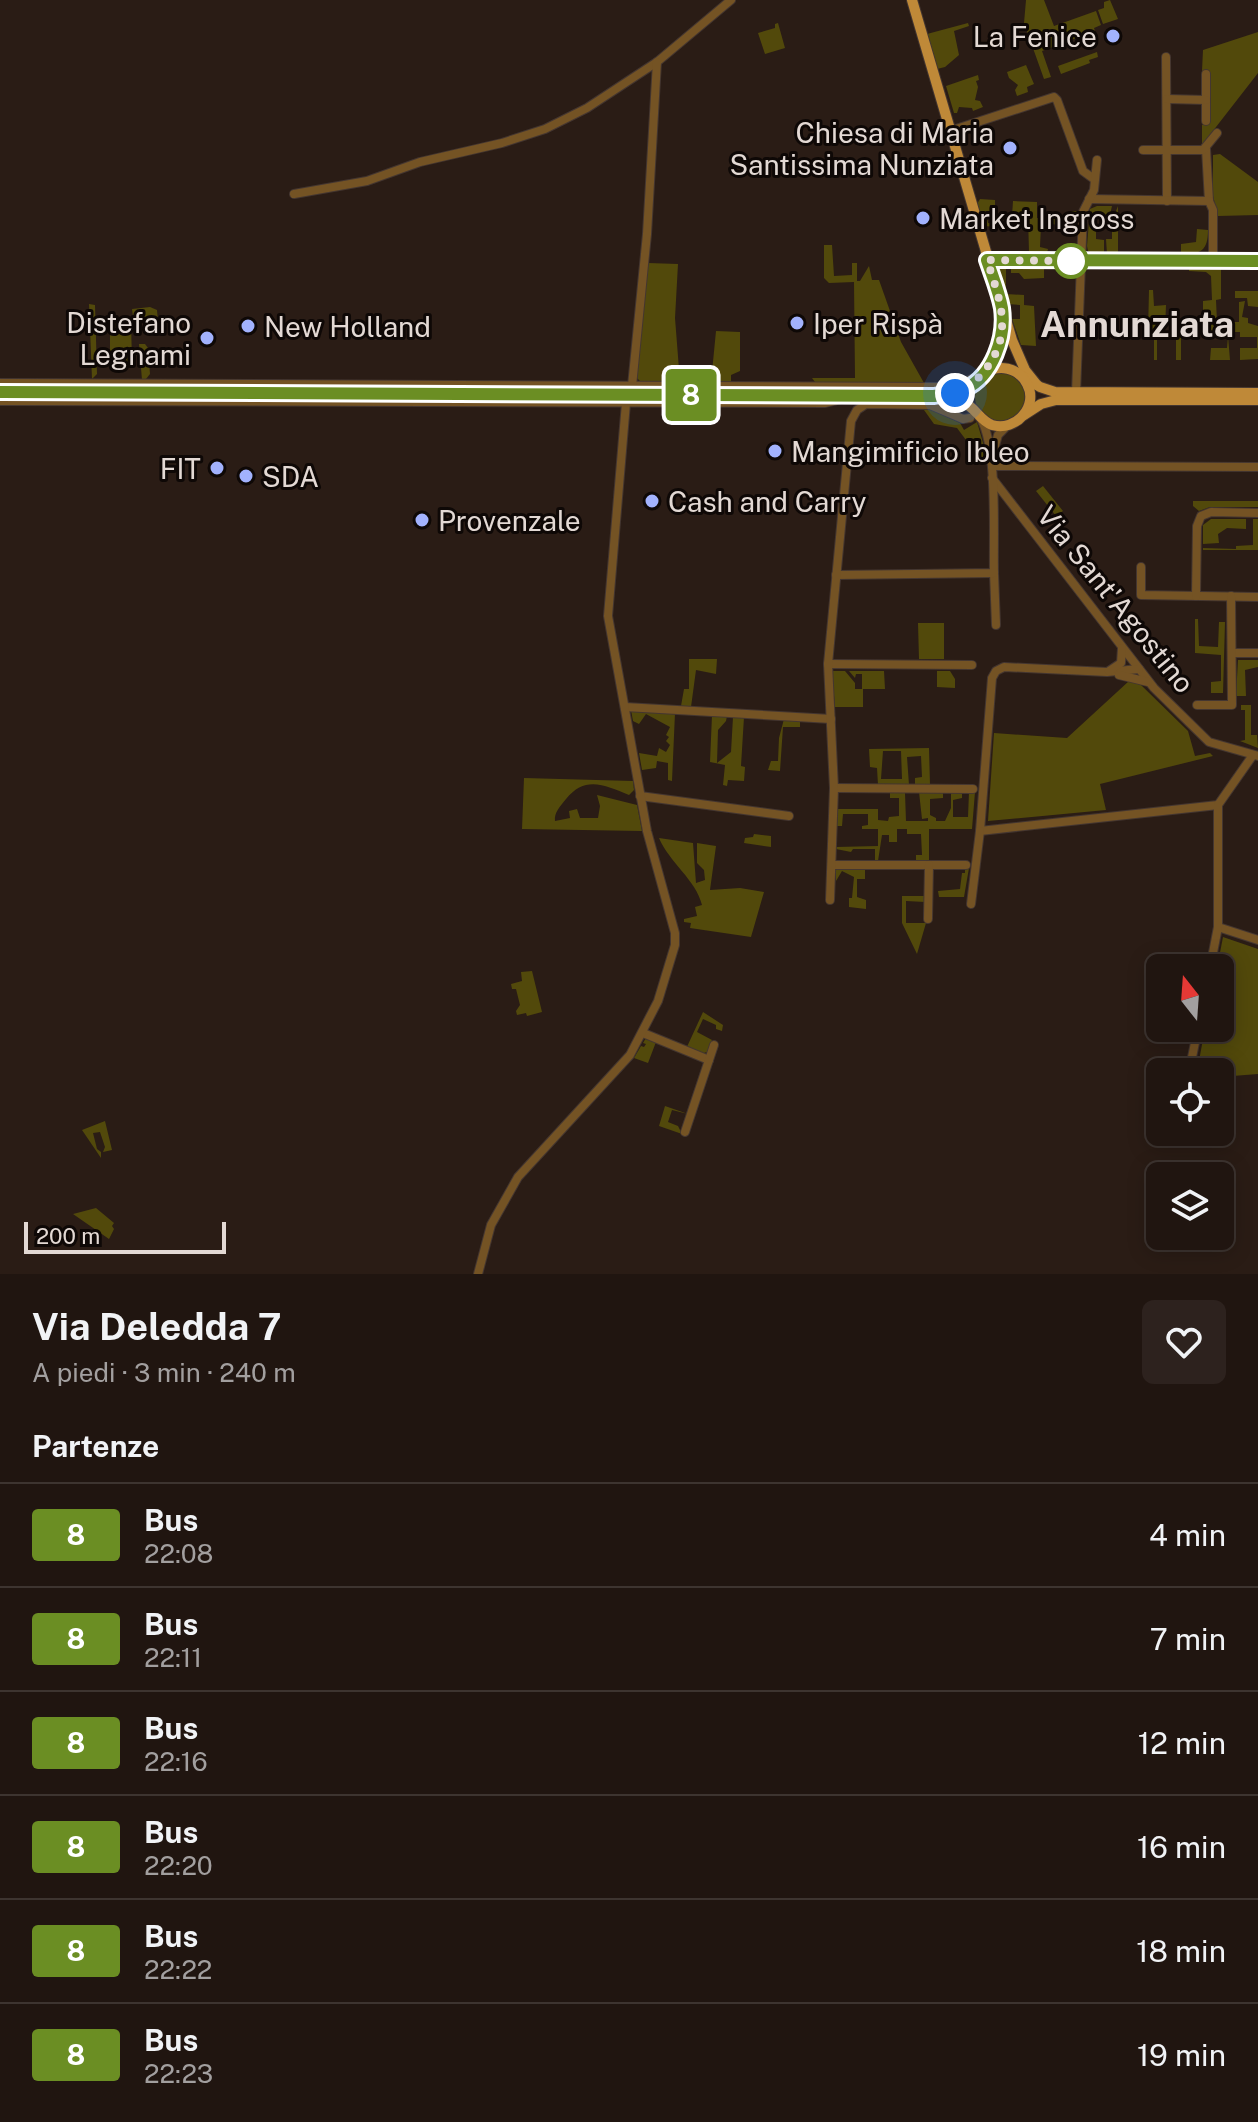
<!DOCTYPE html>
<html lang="it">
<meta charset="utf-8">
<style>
body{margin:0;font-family:"Public Sans",sans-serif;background:#2d221e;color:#f1f3f6;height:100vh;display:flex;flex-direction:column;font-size:30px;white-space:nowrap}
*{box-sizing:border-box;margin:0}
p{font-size:26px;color:#a29f9f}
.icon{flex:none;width:44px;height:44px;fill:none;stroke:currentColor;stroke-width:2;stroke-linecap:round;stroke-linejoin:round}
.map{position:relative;height:1274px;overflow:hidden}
.drawer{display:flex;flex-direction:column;background:#201510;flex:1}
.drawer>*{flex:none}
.badge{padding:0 16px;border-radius:6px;font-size:28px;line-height:52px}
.needle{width:52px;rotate:343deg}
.fabs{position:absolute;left:1146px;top:954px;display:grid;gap:16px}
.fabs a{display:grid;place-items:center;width:88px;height:88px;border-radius:12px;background:#201510;box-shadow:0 4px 20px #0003,0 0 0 2px #3d3430;font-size:40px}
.scale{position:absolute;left:24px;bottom:20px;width:202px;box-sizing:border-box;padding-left:8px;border:4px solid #e3d9d4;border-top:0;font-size:22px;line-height:28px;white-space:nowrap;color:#e3d9d4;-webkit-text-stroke:6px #0e0806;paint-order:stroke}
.you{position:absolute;width:40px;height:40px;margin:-20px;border:6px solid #fff;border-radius:50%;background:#1a73e8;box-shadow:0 0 0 12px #1a73e833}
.map>.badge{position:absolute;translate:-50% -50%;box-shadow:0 0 0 4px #fff}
h2{padding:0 32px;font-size:30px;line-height:72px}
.round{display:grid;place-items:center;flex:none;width:84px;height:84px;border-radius:12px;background:#2d221e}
.headline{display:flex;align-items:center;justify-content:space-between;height:136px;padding:0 32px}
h1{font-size:38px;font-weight:700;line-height:60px}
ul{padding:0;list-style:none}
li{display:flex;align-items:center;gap:24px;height:104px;padding:0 32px;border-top:2px solid #3d3430}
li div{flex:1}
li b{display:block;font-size:30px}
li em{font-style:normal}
li .badge{min-width:88px;font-weight:700;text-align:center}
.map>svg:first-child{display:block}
.green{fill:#52490b;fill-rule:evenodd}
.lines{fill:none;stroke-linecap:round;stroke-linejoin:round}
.minor-casing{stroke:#443630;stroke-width:10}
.major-casing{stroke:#443630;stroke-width:12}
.minor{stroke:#745324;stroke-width:8}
.major{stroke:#bf8938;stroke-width:10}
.line-casing{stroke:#fff;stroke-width:18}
.line{stroke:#6b8e23;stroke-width:12}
.walk{stroke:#e3d9d4;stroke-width:8;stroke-dasharray:0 14.4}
.poi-dot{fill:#a2b2fd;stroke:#0e0806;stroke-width:3}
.stop-dot{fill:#fff;stroke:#6b8e23;stroke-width:4}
.labels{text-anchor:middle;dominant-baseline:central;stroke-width:6;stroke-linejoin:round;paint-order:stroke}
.poi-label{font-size:28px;fill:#e3d9d4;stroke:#0e0806;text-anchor:start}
.street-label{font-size:28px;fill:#e3d9d4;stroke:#0e0806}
.district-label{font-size:36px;font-weight:bold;fill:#e3d9d4;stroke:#0e0806}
</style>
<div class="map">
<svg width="1258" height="1274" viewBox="0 0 1258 1274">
<rect width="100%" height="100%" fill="#2a1c15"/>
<!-- green -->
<g class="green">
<polygon points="1026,0 1044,0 1054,26 1096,11 1101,25 1094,28 1095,31 1042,51 1051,77 1044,79 1024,23"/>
<polygon points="1110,0 1118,19 1103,24 1098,10 1104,8 1104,2"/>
<polygon points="778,23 785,48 765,54 758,33 775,28 775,24"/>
<polygon points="968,23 969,26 954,31 959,55 945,67 937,69 927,34"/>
<polygon points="1258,32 1258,73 1202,145 1202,125 1208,124 1209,71 1202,71 1203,50"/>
<polygon points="1097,52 1098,57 1089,60 1090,63 1061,74 1058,66"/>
<polygon points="1026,65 1034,84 1027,87 1028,92 1017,96 1015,90 1018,85 1009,78 1007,72"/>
<polygon points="978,75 979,80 976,81 978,87 975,100 980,101 983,107 973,111 972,108 959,107 957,113 954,113 946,86"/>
<polygon points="1220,154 1258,182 1258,215 1218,216 1213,196 1213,155"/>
<polygon points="980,199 995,200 995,205 990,205 990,211 986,211 988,223 1004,224 1001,227 983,226 977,204"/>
<polygon points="1013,201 1037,202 1037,218 1070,218 1070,211 1077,211 1077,225 1041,224 1040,247 1048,249 1047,253 1029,252 1028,217 1012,216"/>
<polygon points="1097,206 1112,206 1110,215 1096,216 1096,239 1104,240 1104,254 1094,254 1088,251 1087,246 1090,209"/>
<polygon points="1118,206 1118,254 1107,254 1106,239 1112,239 1112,221"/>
<path d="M1197 229 1208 230C1208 251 1201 254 1181 254V244L1196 242Z"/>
<polygon points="824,245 832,245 834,276 852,275 852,263 857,263 857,281 860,281 869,266 872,280 879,280 901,342 924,383 815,382 812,378 855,378 854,282 829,283 824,278"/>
<polygon points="648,263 678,264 675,318 680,382 641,382 636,377"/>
<polygon points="1006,266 1006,294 1024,295 1024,305 1034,306 1036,346 1021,345 1012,319 1020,319 1020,305 1007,304 998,275 1000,268"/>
<polygon points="1011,266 1044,267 1044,278 1024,279 1019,273 1011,273"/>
<polygon points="1189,266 1221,266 1221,299 1216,300 1217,322 1239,322 1239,302 1245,301 1242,317 1248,318 1248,323 1258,326 1258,359 1240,360 1240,348 1257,348 1257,337 1240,337 1240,332 1203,332 1203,301 1212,300 1211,276 1206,272 1189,271"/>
<polygon points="1149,290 1153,290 1154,306 1166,305 1165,332 1181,332 1181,360 1176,360 1176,339 1157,339 1157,360 1154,360 1154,333 1148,332"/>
<polygon points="1235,291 1258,291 1258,307 1248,306 1247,298 1235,298"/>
<polygon points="89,304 95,305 97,374 92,379"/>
<polygon points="150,307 157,310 158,321 134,324 132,309"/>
<polygon points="110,322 131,322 132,362 110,362"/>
<polygon points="716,331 740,332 740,371 731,375 731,382 703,382 699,372 712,372"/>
<polygon points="1228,336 1230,360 1210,360 1211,348 1227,348"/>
<polygon points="139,344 145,344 148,348 150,374 146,379 142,380"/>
<circle cx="1000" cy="397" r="25"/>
<polygon points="930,409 960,423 964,430 977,422 984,446 984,464 957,428 934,424 924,410"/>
<polygon points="1043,486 1063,511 1056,516 1036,491"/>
<polygon points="1193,501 1258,501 1258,507 1210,507 1199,511 1193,506"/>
<polygon points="1211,519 1246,519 1246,529 1227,528 1218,534 1219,543 1203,544 1203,525"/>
<polygon points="1253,519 1258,519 1258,550 1203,550 1203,548 1236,549 1236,546 1253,545"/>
<polygon points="1195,619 1198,619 1199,646 1218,647 1219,622 1225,622 1223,693 1211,693 1211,682 1221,681 1221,655 1195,653"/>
<polygon points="918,623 944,623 944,659 919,659"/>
<polygon points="689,659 717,659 716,674 696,670 691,707 681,706 684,689 689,689"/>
<polygon points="1238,660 1258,660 1258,667 1245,670 1246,696 1236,696"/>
<polygon points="832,671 845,671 855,683 855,689 862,689 862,674 856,674 855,678 849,671 884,671 885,689 863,689 863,707 835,707"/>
<polygon points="937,671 950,671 955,679 955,688 937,687"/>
<polygon points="1129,681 1141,685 1188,731 1195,756 1210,753 1213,756 1100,784 1106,810 988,821 994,733 1067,738"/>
<polygon points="1241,705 1251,705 1251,735 1257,735 1258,748 1240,741 1245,740 1245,710 1241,710"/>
<polygon points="631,710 675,713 672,781 668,780 668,763 657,761 656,768 642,770 639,753 657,756 659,748 666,752 670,745 666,741 669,737 666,735 670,727 646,714 639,724 633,721"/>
<polygon points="712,715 727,716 726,721 718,730 717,763 731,752 733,717 744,717 741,766 745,767 744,781 728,780 727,786 723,785 725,765 710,762"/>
<polygon points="784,719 800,720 800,727 783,727 780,771 768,770 771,761 778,761 779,738"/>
<path d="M929 748 930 785H915V778L922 777 921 756 907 757 909 785H878L877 768 870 767 869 749ZM883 751H901L902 779H881Z"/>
<path d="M524 778 633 781 634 790 629 795C605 785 585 775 566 799 560 807 554 812 555 821L570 818 569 811 577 809 580 818H598L600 806 597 795 637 805 642 831 522 829Z"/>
<polygon points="919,792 943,792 943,798 930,799 930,815 936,818 936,821 945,821 951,808 951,792 962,792 962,798 953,800 953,817 968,817 969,792 975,792 972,829 929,829 929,861 916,861 916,855 922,855 921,834 907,834 907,829 897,829 897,842 889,842 889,835 882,835 878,861 875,861 875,849 853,849 851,852 836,849 836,847 878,846 878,829 862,829 862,826 868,825 868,814 843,814 842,826 837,826 838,809 878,809 878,820 888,821 889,817 899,816 899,798 890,798 890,793 905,793 906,821 928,821 928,818 922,819"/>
<polygon points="754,834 771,836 771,847 744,843 745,838 753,837"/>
<path d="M659 838 693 843 696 883 705 880 704 870 697 863V843L716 846 710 890 740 888 764 892 751 937 690 928 691 923 684 922V919L697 916 695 907 702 905C696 880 669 862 659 838Z"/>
<polygon points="965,868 969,868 964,897 939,897 938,891 960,889 962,873 965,873"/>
<polygon points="836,869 865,869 865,879 857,879 857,897 866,900 866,909 849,907 849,898 852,898 854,877 842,871 836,881"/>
<polygon points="902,896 925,896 925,902 906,901 906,923 926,923 917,954 902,923"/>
<polygon points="1223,937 1258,949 1258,1074 1220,1077 1220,1072 1197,1072 1205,1028 1220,1028 1220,968 1217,968"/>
<polygon points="532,971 542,1012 527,1016 526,1013 517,1015 516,1011 520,1005 516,989 512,989 511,984 522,981 521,972"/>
<polygon points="703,1012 723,1025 722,1031 716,1029 716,1025 703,1019 697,1032 712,1040 707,1052 701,1054 686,1049"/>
<polygon points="646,1038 656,1042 648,1063 634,1058 641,1046 644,1047 646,1044 643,1043"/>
<polygon points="665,1106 688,1114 672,1110 668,1122 678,1126 682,1134 659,1126"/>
<polygon points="105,1121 112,1150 103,1152 105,1147 100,1132 93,1133 97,1149 101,1152 101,1158 82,1130"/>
<polygon points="96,1208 114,1223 112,1226 114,1229 109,1239 73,1214"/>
</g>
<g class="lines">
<!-- minor casing -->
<g class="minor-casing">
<g id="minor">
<polyline points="1166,57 1167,201"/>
<polyline points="1206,74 1206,121"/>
<polyline points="1167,99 1206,100"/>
<polyline points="950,131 1054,97 1057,100 1083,171 1094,179"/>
<polyline points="1206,149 1209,201 1213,210 1213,261"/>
<polyline points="1143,150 1203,150 1217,133"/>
<polyline points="294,194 367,181 420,162 502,143 545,129 587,108 657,62 731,0"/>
<polyline points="1089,199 1209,201"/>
<polyline points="987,260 1258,261"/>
<polyline points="0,383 942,387 957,385 976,377"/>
<polyline points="632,386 647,234 657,62"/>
<polyline points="1076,393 1083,212 1094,190 1097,160"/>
<polyline points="0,401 825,403 846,398"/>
<polyline points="993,453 998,435 1008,425"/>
<polyline points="992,466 1258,467"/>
<polyline points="992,478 1154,688 1209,742 1258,756"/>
<polyline points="1141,567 1141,595 1258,597"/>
<polyline points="994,573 996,625"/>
<path d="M836 575 994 573C993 536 998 449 981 419"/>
<polyline points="1196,596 1197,526 1201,516 1211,512 1258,513"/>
<polyline points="1232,653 1258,653"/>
<polyline points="828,664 972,665"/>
<polyline points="1139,669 1107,672 1004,667 996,671 992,678 980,831 1218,805"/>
<polyline points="1109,671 1121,663 1122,648"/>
<polyline points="1119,675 1148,682"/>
<polyline points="1197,705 1232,705 1231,596"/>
<polyline points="625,707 831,719"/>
<polyline points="834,788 973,789"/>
<polyline points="640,796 789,816"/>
<polyline points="832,865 966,865"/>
<polyline points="830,900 834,788 828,664 851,421 857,410 866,404 930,405 963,419 970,418"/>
<polyline points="971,904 980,831"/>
<polyline points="928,919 929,865"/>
<polyline points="1218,927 1258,940"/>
<polyline points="1210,968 1218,927 1218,805 1253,755"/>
<polyline points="643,1033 709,1060"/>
<polyline points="1189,1072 1198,1028"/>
<polyline points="685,1132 714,1045"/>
<polyline points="478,1274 491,1225 518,1177 630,1055 658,1001 675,945 675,933 647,831 608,616 626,403"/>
</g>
</g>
<!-- major casing -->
<g class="major-casing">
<g id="major">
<polyline points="912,0 1012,340 1025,370 1037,385"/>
<polyline points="1019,374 1040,387 1055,392 1258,393"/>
<path d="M0 392 934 396C945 394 956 394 965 389 996 375 1004 336 1001 306"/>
<path d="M944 398C952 399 961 400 968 405 977 411 981 421 992 425 1016 432 1039 406 1027 384 1018 367 999 364 984 373"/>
<polyline points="1024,415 1041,404 1056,400 1258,400"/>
</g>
</g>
<!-- minor -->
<use href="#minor" class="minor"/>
<!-- major -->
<use href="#major" class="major"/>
</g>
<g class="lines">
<!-- line casing -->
<g class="line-casing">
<path id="line" d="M0 392 934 396C944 394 955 394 965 389 993 376 1006 337 1002 308 999 292 992 275 987 260L1258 261"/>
</g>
<!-- line -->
<use href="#line" class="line"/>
<!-- walk -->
<path class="walk" d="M955 393C968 389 973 384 981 375 1015 336 1001 303 987 260L1071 261"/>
</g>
<!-- markers -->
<g class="poi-dot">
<circle cx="1113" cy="36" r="8"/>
<circle cx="1010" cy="148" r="8"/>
<circle cx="923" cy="218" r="8"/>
<circle cx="797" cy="323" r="8"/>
<circle cx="248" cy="326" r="8"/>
<circle cx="207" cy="338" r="8"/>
<circle cx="775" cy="451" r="8"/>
<circle cx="217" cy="468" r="8"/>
<circle cx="246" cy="476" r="8"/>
<circle cx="652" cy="501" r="8"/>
<circle cx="422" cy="520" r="8"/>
</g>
<circle class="stop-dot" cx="1071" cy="261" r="16"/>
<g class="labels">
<!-- poi labels -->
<g class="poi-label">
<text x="1097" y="36" text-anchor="end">La Fenice</text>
<text x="994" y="132" text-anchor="end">Chiesa di Maria<tspan x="994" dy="32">Santissima Nunziata</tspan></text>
<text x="939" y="218">Market Ingross</text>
<text x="191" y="322" text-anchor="end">Distefano<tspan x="191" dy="32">Legnami</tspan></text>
<text x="813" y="323">Iper Rispà</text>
<text x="264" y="326">New Holland</text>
<text x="791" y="451">Mangimificio Ibleo</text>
<text x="201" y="468" text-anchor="end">FIT</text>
<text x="262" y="476">SDA</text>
<text x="668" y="501">Cash and Carry</text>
<text x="438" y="520">Provenzale</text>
</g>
<!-- street labels -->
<g class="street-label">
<text transform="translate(1116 599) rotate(51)">Via Sant'Agostino</text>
</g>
<!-- district labels -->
<g class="district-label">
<text x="1137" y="324">Annunziata</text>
</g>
</g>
</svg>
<div class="fabs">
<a><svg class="needle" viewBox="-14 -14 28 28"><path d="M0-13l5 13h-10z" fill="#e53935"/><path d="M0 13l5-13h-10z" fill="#a29f9f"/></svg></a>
<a><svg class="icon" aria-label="locate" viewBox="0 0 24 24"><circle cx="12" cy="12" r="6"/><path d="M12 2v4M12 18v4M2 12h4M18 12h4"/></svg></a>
<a><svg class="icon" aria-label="layers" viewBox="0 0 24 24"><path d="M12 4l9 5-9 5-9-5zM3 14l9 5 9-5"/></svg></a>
</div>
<div class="scale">200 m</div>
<div class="you" style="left:955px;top:393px"></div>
<b class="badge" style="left:691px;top:395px;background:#6b8e23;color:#fff">8</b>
</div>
<section class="drawer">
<div class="headline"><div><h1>Via Deledda 7</h1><p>A piedi · 3 min · 240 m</p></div><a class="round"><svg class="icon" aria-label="heart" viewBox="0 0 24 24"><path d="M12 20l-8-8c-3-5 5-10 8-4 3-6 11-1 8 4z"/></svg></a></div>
<h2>Partenze</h2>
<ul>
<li><span class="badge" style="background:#6b8e23;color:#fff">8</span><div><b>Bus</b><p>22:08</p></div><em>4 min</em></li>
<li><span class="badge" style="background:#6b8e23;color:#fff">8</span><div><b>Bus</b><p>22:11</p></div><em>7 min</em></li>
<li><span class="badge" style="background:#6b8e23;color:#fff">8</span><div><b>Bus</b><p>22:16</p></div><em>12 min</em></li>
<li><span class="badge" style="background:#6b8e23;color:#fff">8</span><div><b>Bus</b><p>22:20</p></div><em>16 min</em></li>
<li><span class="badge" style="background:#6b8e23;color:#fff">8</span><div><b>Bus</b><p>22:22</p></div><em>18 min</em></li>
<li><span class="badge" style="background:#6b8e23;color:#fff">8</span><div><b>Bus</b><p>22:23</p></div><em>19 min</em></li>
</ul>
</section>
